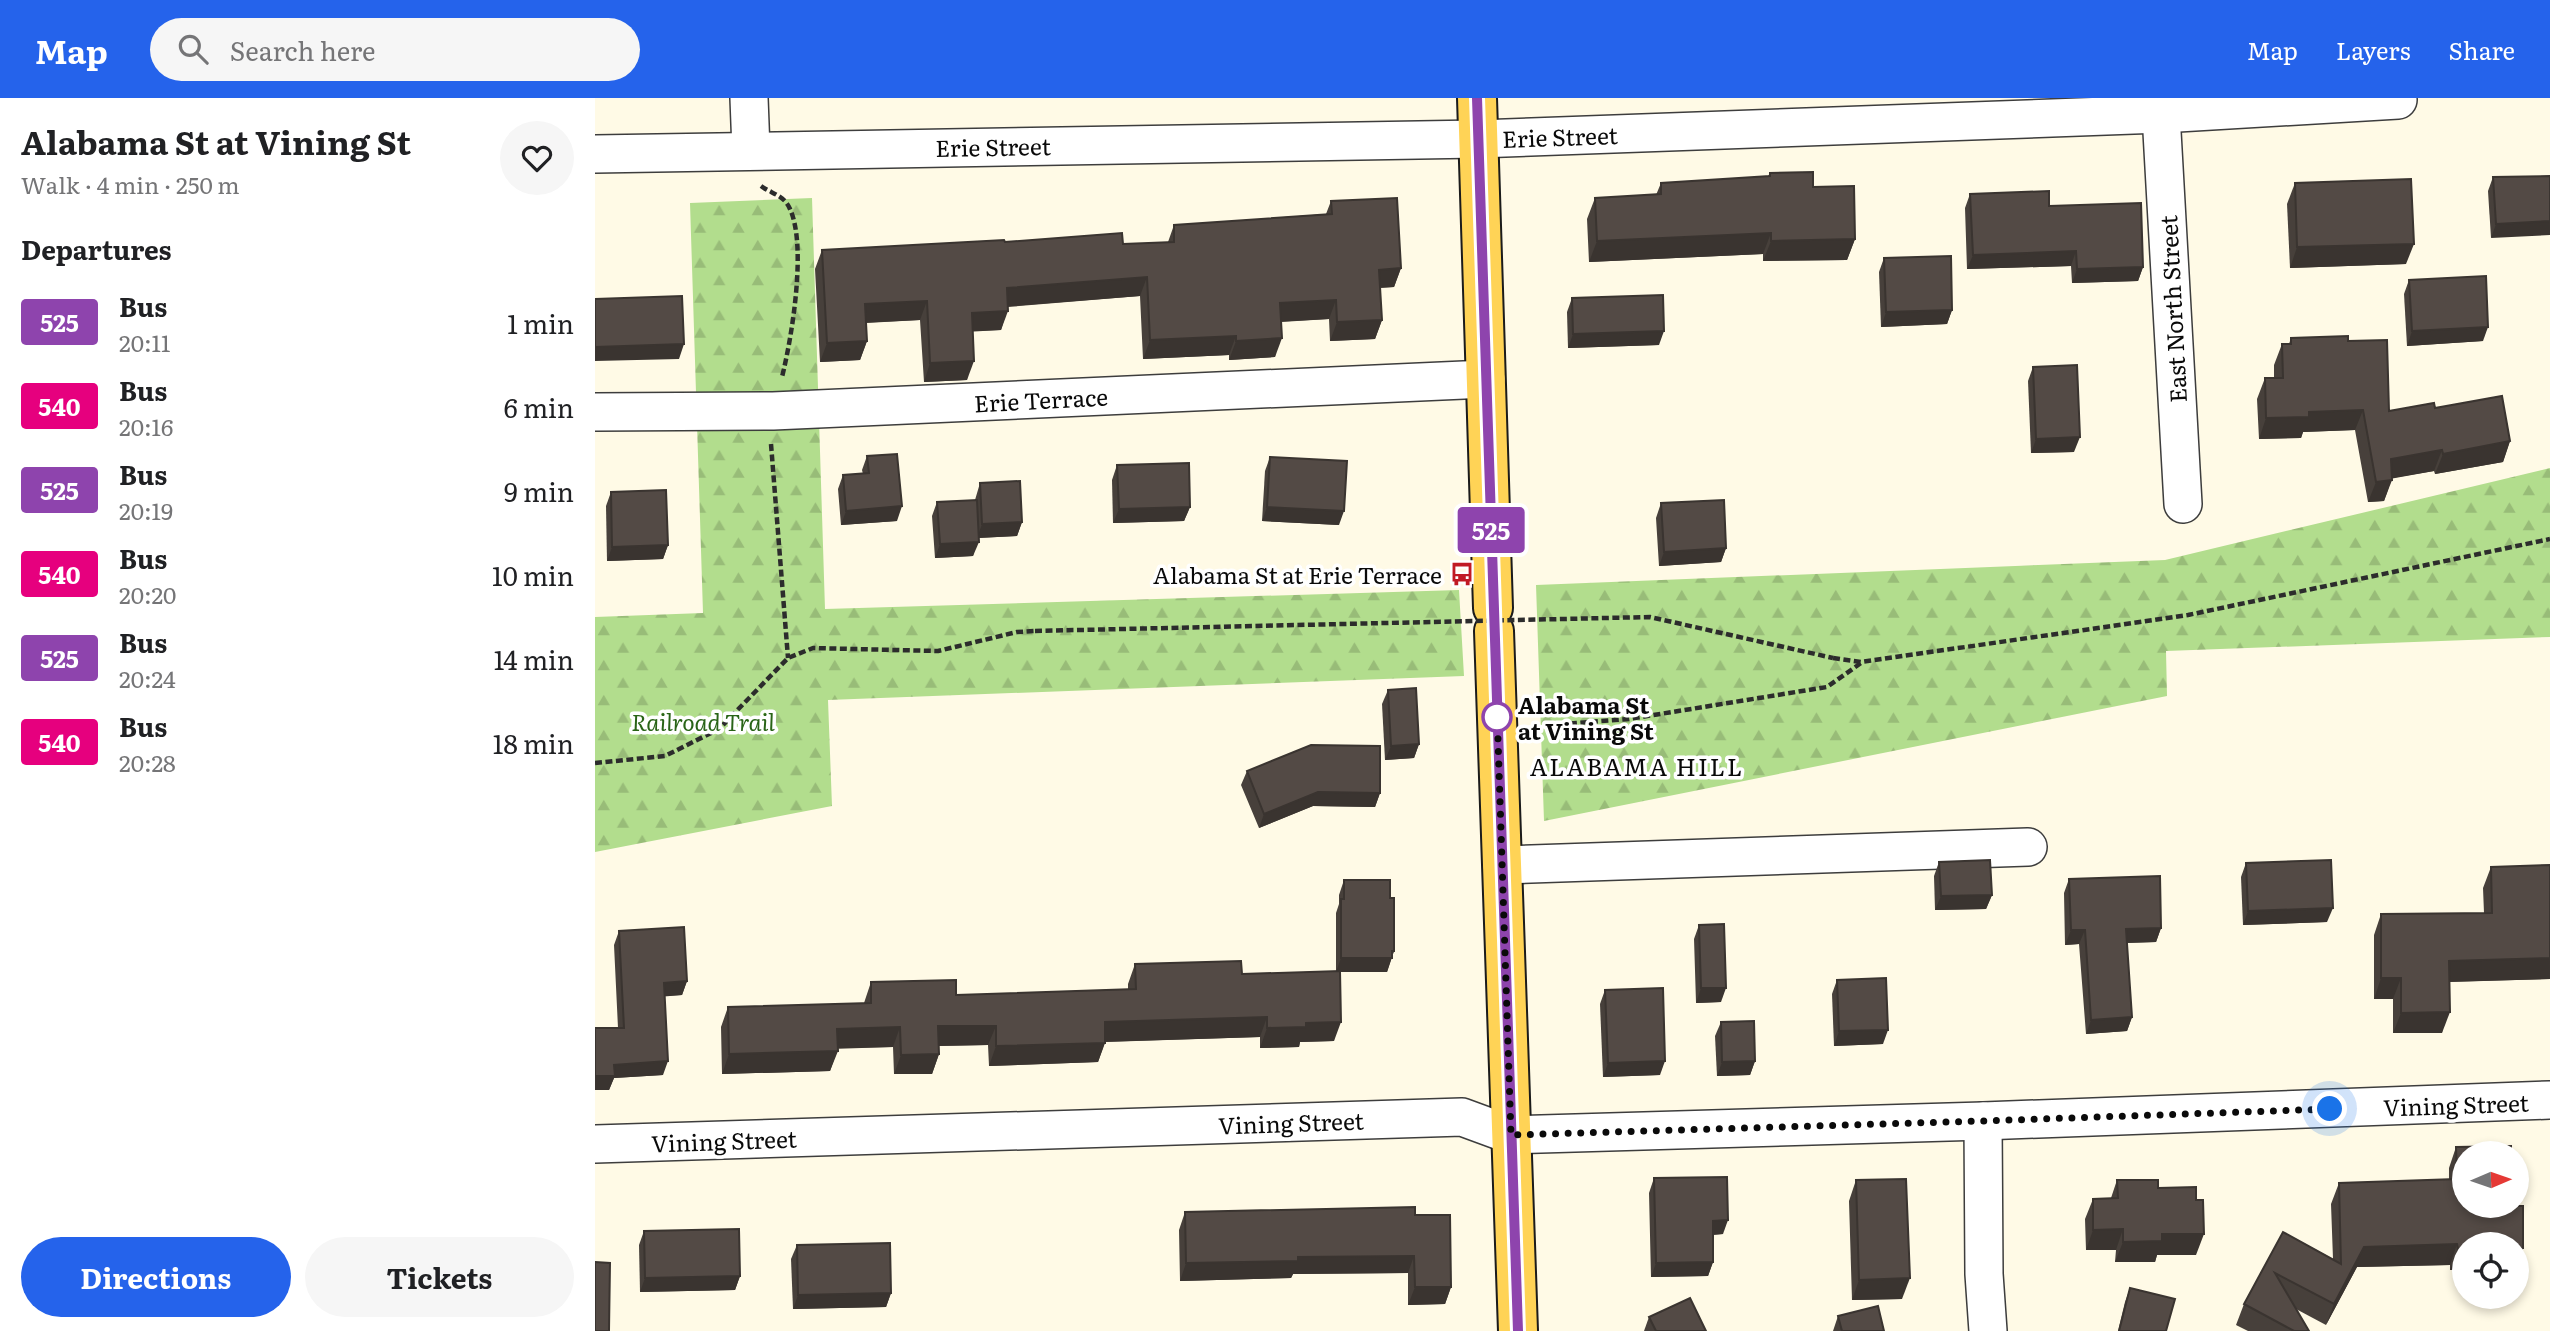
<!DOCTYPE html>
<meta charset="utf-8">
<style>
body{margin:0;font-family:Literata,serif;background:#f6f6f6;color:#202124;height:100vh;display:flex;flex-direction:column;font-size:26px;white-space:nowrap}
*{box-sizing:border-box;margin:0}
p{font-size:23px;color:#757577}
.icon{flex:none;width:38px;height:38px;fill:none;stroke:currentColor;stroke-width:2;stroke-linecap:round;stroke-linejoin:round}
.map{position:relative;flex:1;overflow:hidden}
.details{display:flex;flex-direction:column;background:#fff;width:595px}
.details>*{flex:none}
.badge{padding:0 14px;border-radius:5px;font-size:24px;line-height:46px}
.needle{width:46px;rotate:88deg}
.controls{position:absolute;left:1857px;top:1043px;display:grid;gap:14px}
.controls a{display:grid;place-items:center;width:77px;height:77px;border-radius:50%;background:#fff;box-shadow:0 4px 10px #0003;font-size:35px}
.you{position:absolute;width:35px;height:35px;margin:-18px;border:5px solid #fff;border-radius:50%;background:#1a73e8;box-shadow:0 0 0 10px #1a73e833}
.map>.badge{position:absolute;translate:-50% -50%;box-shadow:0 0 0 4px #fff}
h2{padding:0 21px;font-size:26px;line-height:63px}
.round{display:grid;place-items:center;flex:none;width:74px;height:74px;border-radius:37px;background:#f6f6f6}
.summary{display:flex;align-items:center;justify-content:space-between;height:119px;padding:0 21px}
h1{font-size:33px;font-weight:700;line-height:52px}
.action{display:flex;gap:14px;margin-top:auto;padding:14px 21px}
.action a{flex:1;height:80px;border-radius:42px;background:#2563eb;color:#fff;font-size:28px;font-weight:700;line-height:80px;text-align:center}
.action a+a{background:#f6f6f6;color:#202124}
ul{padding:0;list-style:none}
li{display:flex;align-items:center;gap:21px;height:84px;padding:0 21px}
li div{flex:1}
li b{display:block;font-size:26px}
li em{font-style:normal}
li .badge{min-width:77px;font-weight:700;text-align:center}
header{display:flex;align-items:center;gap:42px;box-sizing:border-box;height:98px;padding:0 35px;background:#2563eb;color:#fff}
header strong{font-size:33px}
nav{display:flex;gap:38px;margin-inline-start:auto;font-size:24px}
.search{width:490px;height:63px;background:#f6f6f6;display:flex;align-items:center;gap:18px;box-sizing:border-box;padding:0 24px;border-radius:38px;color:#757577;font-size:26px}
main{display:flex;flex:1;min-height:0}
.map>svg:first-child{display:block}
.forest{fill:url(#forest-firs)}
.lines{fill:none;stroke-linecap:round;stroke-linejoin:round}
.minor-casing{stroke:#3d3d3d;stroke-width:40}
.major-casing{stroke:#1b1b1b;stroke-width:42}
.path{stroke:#2c2c2c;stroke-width:4.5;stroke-dasharray:7 3.5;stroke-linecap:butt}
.minor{stroke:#fff;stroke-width:37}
.major{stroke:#ffd356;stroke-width:38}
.path-bridge{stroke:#2c2c2c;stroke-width:4.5;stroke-dasharray:7 3.5;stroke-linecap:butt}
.wall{fill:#47403b}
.shaded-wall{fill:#3a3430}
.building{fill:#534a45;stroke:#3a3430;stroke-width:2}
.line-casing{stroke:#fff;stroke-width:16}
.line{stroke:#8e44ad;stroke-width:10}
.walk{stroke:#0a0a0a;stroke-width:7;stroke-dasharray:0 12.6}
.stop-dot{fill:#fff;stroke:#8e44ad;stroke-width:3.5}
.labels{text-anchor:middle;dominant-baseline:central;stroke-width:7;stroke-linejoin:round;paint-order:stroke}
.street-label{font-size:23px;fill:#0a0a0a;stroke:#fff}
.poi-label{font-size:23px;fill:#0a0a0a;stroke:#fff;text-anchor:end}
.stop-label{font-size:23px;font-weight:bold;fill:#0a0a0a;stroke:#fff;text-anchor:start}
.park-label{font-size:23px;font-style:italic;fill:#296417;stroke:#fff}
.neighbourhood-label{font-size:24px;letter-spacing:2px;fill:#0a0a0a;stroke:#fff}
</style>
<header>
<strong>Map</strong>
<div class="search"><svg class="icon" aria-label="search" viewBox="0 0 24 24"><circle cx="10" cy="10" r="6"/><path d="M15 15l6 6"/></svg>Search here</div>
<nav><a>Map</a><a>Layers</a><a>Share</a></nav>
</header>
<main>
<section class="details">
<div class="summary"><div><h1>Alabama St at Vining St</h1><p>Walk · 4 min · 250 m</p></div><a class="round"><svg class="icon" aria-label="heart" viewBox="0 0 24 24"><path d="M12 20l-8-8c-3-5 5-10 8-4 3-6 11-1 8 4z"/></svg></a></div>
<h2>Departures</h2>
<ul>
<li><span class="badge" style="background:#8e44ad;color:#fff">525</span><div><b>Bus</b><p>20:11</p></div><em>1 min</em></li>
<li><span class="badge" style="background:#e6007e;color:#fff">540</span><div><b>Bus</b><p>20:16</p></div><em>6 min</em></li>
<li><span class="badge" style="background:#8e44ad;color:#fff">525</span><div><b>Bus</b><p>20:19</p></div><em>9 min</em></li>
<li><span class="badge" style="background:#e6007e;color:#fff">540</span><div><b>Bus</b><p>20:20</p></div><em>10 min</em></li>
<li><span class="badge" style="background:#8e44ad;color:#fff">525</span><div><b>Bus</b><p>20:24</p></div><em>14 min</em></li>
<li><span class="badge" style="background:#e6007e;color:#fff">540</span><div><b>Bus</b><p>20:28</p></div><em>18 min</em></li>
</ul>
<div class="action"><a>Directions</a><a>Tickets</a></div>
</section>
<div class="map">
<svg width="1955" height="1233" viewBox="0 0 1955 1233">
<defs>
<pattern id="forest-firs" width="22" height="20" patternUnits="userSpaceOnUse" patternTransform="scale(1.75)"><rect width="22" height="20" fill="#b2dd8d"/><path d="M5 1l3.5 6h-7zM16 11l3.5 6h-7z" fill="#98bc78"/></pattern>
</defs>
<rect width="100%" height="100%" fill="#fffae6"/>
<!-- forest -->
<g class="forest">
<polygon points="217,100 230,511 864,492 869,578 233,602 237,708 0,754 0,519 108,515 95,105"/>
<polygon points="1955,370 1955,539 1571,553 1572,598 949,723 941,487 1570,462"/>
</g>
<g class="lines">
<!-- minor casing -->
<g class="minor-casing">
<g id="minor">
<polyline points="154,0 156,52"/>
<polyline points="1566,16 1588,406"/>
<polyline points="0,56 883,41 1566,16 1803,2"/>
<polyline points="0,314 178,313 891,281"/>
<polyline points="907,767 1433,749"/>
<polyline points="1388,1023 1389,1176 1393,1233"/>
<polyline points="0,1046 867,1019 916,1037 1388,1023 1955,1002"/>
</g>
</g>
<!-- major casing -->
<g class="major-casing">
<g id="major">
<polyline points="882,0 898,510"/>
<polyline points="899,533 923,1233"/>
</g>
</g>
<!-- path -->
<g class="path">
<path d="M166 88C177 96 189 97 195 111 212 148 197 239 187 279"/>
<polyline points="176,346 193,560"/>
<polyline points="1238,560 1266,564 1593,517 1955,441"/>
<polyline points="954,627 1034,621 1232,589 1266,565"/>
<polyline points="0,665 70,658 124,631 193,560 218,550 343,553 422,534 440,533"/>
</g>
<!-- minor -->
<use href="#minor" class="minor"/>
<!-- major -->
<use href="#major" class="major"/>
<!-- path-bridge -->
<polyline class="path-bridge" points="440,533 1055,519 1238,560"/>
</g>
<!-- wall -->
<g class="wall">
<polygon points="1175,75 1218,89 1260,141 1252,162 1168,163 1168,156 994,164 992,121 1000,100 1061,97 1066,85 1173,78"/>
<polygon points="1955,78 1896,140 1893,93 1898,79"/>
<polygon points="1700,85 1811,166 1695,170 1692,106"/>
<polygon points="1375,96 1454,108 1548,169 1543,183 1477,185 1476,168 1372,171 1370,110"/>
<polygon points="736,103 806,170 799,189 785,190 787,222 780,241 735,243 734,221 686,224 680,259 634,262 634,257 548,261 545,198 413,209 406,232 378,233 372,282 329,284 325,222 271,225 272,243 265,262 225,264 220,171 227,152 410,144 528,146 573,144 579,127 731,116"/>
<polygon points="1289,160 1357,212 1352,226 1286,229 1284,174"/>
<polygon points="1814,182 1888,243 1812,248 1809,196"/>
<polygon points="977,200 1064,247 973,250 972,214"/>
<polygon points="1696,240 1753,243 1794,313 1840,310 1915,343 1908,364 1840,376 1839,373 1797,380 1789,403 1773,404 1760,332 1708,334 1706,340 1664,341 1662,301 1670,280 1679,280 1679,267 1687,246 1694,246"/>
<polygon points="1438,269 1479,354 1436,355 1433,283"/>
<polygon points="272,358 302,423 246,427 243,391 248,377 268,376 267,372"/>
<polygon points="675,359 744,427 667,423 670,373"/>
<polygon points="522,367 595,409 589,423 518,425 517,382"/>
<polygon points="385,385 427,424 422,438 383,440 378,458 340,460 337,418 342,404 380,402"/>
<polygon points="16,394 73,447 68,461 12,463 11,408"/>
<polygon points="1066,405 1131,450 1126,464 1064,468 1061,420"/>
<polygon points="793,592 824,646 819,660 790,662 787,606"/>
<polygon points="652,673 785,695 780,709 718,708 664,730 646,687"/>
<polygon points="1344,764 1397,797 1391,811 1340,812 1339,778"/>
<polygon points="1651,765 1732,824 1648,827 1646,779"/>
<polygon points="1955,767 1955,881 1855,884 1847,935 1798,935 1798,901 1779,901 1779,837 1786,816 1889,815 1888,790 1896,769"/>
<polygon points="1474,781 1566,830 1561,844 1532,845 1537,919 1532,933 1491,936 1484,846 1470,847 1469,795"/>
<polygon points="749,782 795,800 799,853 792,874 745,874 739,943 705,944 704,949 665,950 665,939 510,944 503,964 394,968 393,947 344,948 344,956 337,976 299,976 298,949 243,950 235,973 127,976 126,929 133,909 269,905 276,884 361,897 533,891 533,886 540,866 647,876 741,873 741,815 744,806 744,797"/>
<polygon points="1104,827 1126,904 1101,905 1099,841"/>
<polygon points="24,833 92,883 87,897 69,898 68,977 19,980 14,992 0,992 0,930 23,930 19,847"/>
<polygon points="1242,882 1288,946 1239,948 1237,896"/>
<polygon points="1010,892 1065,977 1008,979 1005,906"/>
<polygon points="1126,924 1160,963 1155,977 1122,978 1120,938"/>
<polygon points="1861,1049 1869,1146 1869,1171 1855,1172 1855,1167 1762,1169 1731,1227 1701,1211 1714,1233 1653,1233 1641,1227 1649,1206 1688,1134 1738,1161 1736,1106 1744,1085 1854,1081 1854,1070"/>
<polygon points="1059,1080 1128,1136 1118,1137 1118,1164 1113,1178 1056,1179 1054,1095"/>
<polygon points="1261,1082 1307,1201 1257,1202 1254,1103"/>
<polygon points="1522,1082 1563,1090 1601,1157 1562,1157 1560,1164 1520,1164 1521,1152 1491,1152 1490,1121 1498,1101 1516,1100"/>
<polygon points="590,1114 820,1117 856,1189 850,1206 813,1207 813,1175 698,1176 696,1180 585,1183 584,1132"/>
<polygon points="49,1133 145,1178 140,1192 45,1194 44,1147"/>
<polygon points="202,1147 296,1195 291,1209 198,1211 196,1161"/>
<polygon points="1535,1190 1571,1233 1523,1233 1530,1204"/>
<polygon points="1243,1218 1289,1233 1238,1233"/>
<polygon points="1054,1219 1111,1233 1049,1233"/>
</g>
<!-- shaded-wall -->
<g class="shaded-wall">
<polygon points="1955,123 1955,137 1896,140 1901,126"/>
<polygon points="1176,135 1168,156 994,164 1002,143"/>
<polygon points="1260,141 1252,162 1168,163 1176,143"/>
<polygon points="1819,146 1811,166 1695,170 1702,149"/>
<polygon points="1481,153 1476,168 1372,171 1378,157"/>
<polygon points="1548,169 1543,183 1477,185 1482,171"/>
<polygon points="806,170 799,189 777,190 784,172"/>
<polygon points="552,179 545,198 405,209 412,190"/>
<polygon points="741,202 734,221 678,224 685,205"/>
<polygon points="332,203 325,222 263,225 270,206"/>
<polygon points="1357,212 1352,226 1286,229 1291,214"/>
<polygon points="413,213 406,232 370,234 377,215"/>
<polygon points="787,222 780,241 735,243 742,224"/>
<polygon points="1893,229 1888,243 1812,248 1817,233"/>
<polygon points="1069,233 1064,247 973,250 978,236"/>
<polygon points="641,238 634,257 548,261 555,242"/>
<polygon points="687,240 680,259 634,262 641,243"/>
<polygon points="272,243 265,262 225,264 232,245"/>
<polygon points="89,246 84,261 0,263 0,249"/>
<polygon points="379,263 372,282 329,284 335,265"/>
<polygon points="1768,312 1760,332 1708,334 1706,340 1664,341 1671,320 1714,314"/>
<polygon points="1485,339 1479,354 1436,355 1441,341"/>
<polygon points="1915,343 1908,364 1840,376 1848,356"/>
<polygon points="1847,352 1839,373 1789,382 1796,361"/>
<polygon points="1797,382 1789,403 1773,404 1781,384"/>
<polygon points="307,408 302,423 246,427 251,413"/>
<polygon points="595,409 589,423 518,425 524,411"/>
<polygon points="672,409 749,413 744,427 667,423"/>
<polygon points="427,424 422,438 382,440 387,426"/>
<polygon points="384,444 378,458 340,460 345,446"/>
<polygon points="73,447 68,461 12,463 17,449"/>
<polygon points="1131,450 1126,464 1064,468 1069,454"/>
<polygon points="824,646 819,660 790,662 796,648"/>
<polygon points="723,694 785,695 780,709 718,708 664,730 669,716"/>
<polygon points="1397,797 1391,811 1340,812 1346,798"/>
<polygon points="1738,810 1732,824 1648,827 1653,813"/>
<polygon points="1566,830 1561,844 1526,845 1531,831"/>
<polygon points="1476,832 1490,832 1484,846 1470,847"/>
<polygon points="799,853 792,874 741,874 746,860"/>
<polygon points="1955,860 1955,881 1847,884 1854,863"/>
<polygon points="1786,880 1806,880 1798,901 1779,901"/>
<polygon points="92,883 87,897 63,899 69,885"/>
<polygon points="1106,890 1131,890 1126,904 1101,905"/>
<polygon points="1855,914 1847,935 1798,935 1806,915"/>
<polygon points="672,919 665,939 503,944 510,924"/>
<polygon points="1537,919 1532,933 1491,936 1496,922"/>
<polygon points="746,924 739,943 705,944 704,949 665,950 672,930 711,925"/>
<polygon points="343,928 401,928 393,947 336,948"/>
<polygon points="305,929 298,949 235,951 242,931"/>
<polygon points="1293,932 1288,946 1239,948 1244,933"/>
<polygon points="510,945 503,964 394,968 401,948"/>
<polygon points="243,953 235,973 127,976 134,956"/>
<polygon points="344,956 337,976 299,976 306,957"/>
<polygon points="73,963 68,977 19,980 14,992 0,992 0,978 19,967"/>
<polygon points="1070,963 1065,977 1008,979 1013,965"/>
<polygon points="1160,963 1155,977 1122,978 1127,964"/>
<polygon points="1133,1122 1128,1136 1112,1137 1118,1123"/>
<polygon points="1528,1131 1521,1152 1491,1152 1498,1132"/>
<polygon points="1567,1136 1609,1136 1601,1157 1562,1157 1560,1164 1520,1164 1528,1144"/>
<polygon points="1862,1146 1855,1167 1762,1169 1731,1227 1739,1206 1769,1149"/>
<polygon points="1922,1150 1928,1150 1922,1168"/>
<polygon points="1863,1151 1869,1151 1869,1171 1855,1172"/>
<polygon points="819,1158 813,1175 698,1176 696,1180 585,1183 591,1165 703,1159"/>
<polygon points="1118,1164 1113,1178 1056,1179 1061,1165"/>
<polygon points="145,1178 140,1192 45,1194 50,1180"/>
<polygon points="1315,1180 1307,1201 1257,1202 1264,1182"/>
<polygon points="820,1189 856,1189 850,1206 813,1207"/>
<polygon points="296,1195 291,1209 198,1211 203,1197"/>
</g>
<!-- building -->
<g class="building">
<polygon points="1218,74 1218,89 1259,88 1260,141 1176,143 1176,135 1002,143 1000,100 1066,96 1066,85 1175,78 1175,75"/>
<polygon points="1955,78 1955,123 1901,126 1898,79"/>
<polygon points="1816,81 1819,146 1702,149 1700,85"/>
<polygon points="1454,93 1454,108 1546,105 1548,169 1482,171 1481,153 1378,157 1375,96"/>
<polygon points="802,100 806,170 784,172 787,222 742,224 741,202 685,205 687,240 641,243 641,238 555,242 552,179 412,190 413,213 377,215 379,263 335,265 332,203 270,206 272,243 232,245 227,152 409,142 410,144 527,135 528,146 579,144 579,127 737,116 736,103"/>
<polygon points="1356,158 1357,212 1291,214 1289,160"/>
<polygon points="1891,178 1893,229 1817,233 1814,182"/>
<polygon points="1068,197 1069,233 978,236 977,200"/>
<polygon points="87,198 89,246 0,249 0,201"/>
<polygon points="1753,238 1753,243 1792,242 1794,313 1839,305 1840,310 1907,298 1915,343 1848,356 1847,352 1796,361 1797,382 1781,384 1768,312 1714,314 1714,319 1671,320 1670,280 1688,280 1687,246 1696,246 1696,240"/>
<polygon points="1482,267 1485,339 1441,341 1438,269"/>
<polygon points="302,356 307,408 251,413 248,377 274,375 272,358"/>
<polygon points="675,359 752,363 749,413 672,409"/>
<polygon points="594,365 595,409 524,411 522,367"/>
<polygon points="425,383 427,424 387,426 385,385"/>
<polygon points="71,392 73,447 17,449 16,394"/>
<polygon points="382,402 384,444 345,446 342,404"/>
<polygon points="1129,402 1131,450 1069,454 1066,405"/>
<polygon points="821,590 824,646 796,648 793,592"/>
<polygon points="716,647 785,648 785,695 723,694 669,716 652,673"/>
<polygon points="1395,762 1397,797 1346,798 1344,764"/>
<polygon points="1736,762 1738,810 1653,813 1651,765"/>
<polygon points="1955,767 1955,860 1854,863 1855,914 1806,915 1806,880 1786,880 1786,816 1897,815 1896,769"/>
<polygon points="1565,778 1566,830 1531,831 1537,919 1496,922 1490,832 1476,832 1474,781"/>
<polygon points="749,782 795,782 795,800 799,800 799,853 797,853 797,860 746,860 746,801 749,801"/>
<polygon points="1129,826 1131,890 1106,890 1104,827"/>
<polygon points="89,829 92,883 69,885 73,963 19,967 20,978 0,978 0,930 29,930 24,833"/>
<polygon points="646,863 647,876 745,873 746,924 711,925 711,929 672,930 672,919 510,924 510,945 401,948 401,928 343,928 344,956 306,957 305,929 242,931 243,953 134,956 133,909 276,905 276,884 361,882 361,897 541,891 540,866"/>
<polygon points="1291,880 1293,932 1244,933 1242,882"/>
<polygon points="1068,890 1070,963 1013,965 1010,892"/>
<polygon points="1159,923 1160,963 1127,964 1126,924"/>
<polygon points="1916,1048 1916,1055 1869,1055 1869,1108 1928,1108 1928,1150 1922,1150 1922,1146 1869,1146 1869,1151 1863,1151 1862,1146 1769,1149 1739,1206 1680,1175 1714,1233 1699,1233 1649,1206 1688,1134 1746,1166 1744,1085 1862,1081 1861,1049"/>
<polygon points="1132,1079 1133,1122 1118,1123 1118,1164 1061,1165 1059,1080"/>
<polygon points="1311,1081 1315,1180 1264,1182 1261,1082"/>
<polygon points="1522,1082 1563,1082 1563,1090 1601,1089 1601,1102 1608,1102 1609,1136 1567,1136 1567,1143 1528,1144 1528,1131 1498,1132 1498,1101 1523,1100"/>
<polygon points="820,1109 820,1117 855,1117 856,1189 820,1189 819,1158 703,1159 703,1163 591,1165 590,1114"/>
<polygon points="144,1131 145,1178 50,1180 49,1133"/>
<polygon points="295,1145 296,1195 203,1197 202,1147"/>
<polygon points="0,1164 15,1165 14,1233 0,1233"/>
<polygon points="1535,1190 1580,1201 1571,1233 1524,1233"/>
<polygon points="1095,1200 1111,1233 1061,1233 1054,1219"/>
<polygon points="1283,1208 1289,1233 1247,1233 1243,1218"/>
</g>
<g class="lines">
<!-- line casing -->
<g class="line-casing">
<polyline id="line" points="882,0 923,1233"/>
</g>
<!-- line -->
<use href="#line" class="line"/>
<!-- walk -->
<polyline class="walk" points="902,619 902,611 916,1037 1388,1023 1735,1011"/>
</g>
<!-- icons -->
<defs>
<g id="bus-bare" transform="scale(1.89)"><path d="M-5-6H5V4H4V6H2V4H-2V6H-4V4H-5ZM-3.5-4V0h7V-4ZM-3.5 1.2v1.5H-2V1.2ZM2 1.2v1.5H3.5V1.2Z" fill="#c11a25" stroke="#fff" stroke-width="2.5" paint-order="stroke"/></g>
</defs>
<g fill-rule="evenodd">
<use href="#bus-bare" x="867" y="476"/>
</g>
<!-- markers -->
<circle class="stop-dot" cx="902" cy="619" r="14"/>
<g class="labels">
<!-- street labels -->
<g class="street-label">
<text transform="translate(965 38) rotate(-2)">Erie Street</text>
<text transform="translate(398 48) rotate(-1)">Erie Street</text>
<text transform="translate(1577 211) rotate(-93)">East North Street</text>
<text transform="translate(446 301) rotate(-3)">Erie Terrace</text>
<text transform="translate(1861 1006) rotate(-2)">Vining Street</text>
<text transform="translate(696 1024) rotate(-2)">Vining Street</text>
<text transform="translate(129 1042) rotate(-2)">Vining Street</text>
</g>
<!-- poi labels -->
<g class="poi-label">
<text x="847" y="476">Alabama St at Erie Terrace</text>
</g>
<!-- stop labels -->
<g class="stop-label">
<text x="923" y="606">Alabama St<tspan x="923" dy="26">at Vining St</tspan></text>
</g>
<!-- park labels -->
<g class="park-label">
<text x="108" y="623">Railroad Trail</text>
</g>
<!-- neighbourhood labels -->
<g class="neighbourhood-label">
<text x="1042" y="667">ALABAMA HILL</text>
</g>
</g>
</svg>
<div class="controls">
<a><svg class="needle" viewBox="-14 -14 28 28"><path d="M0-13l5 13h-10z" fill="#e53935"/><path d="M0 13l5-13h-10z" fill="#757577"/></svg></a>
<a><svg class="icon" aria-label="locate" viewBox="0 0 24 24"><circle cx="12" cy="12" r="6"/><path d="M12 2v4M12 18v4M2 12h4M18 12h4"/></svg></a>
</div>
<div class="you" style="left:1735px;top:1011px"></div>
<b class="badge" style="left:896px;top:432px;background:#8e44ad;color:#fff">525</b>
</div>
</main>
